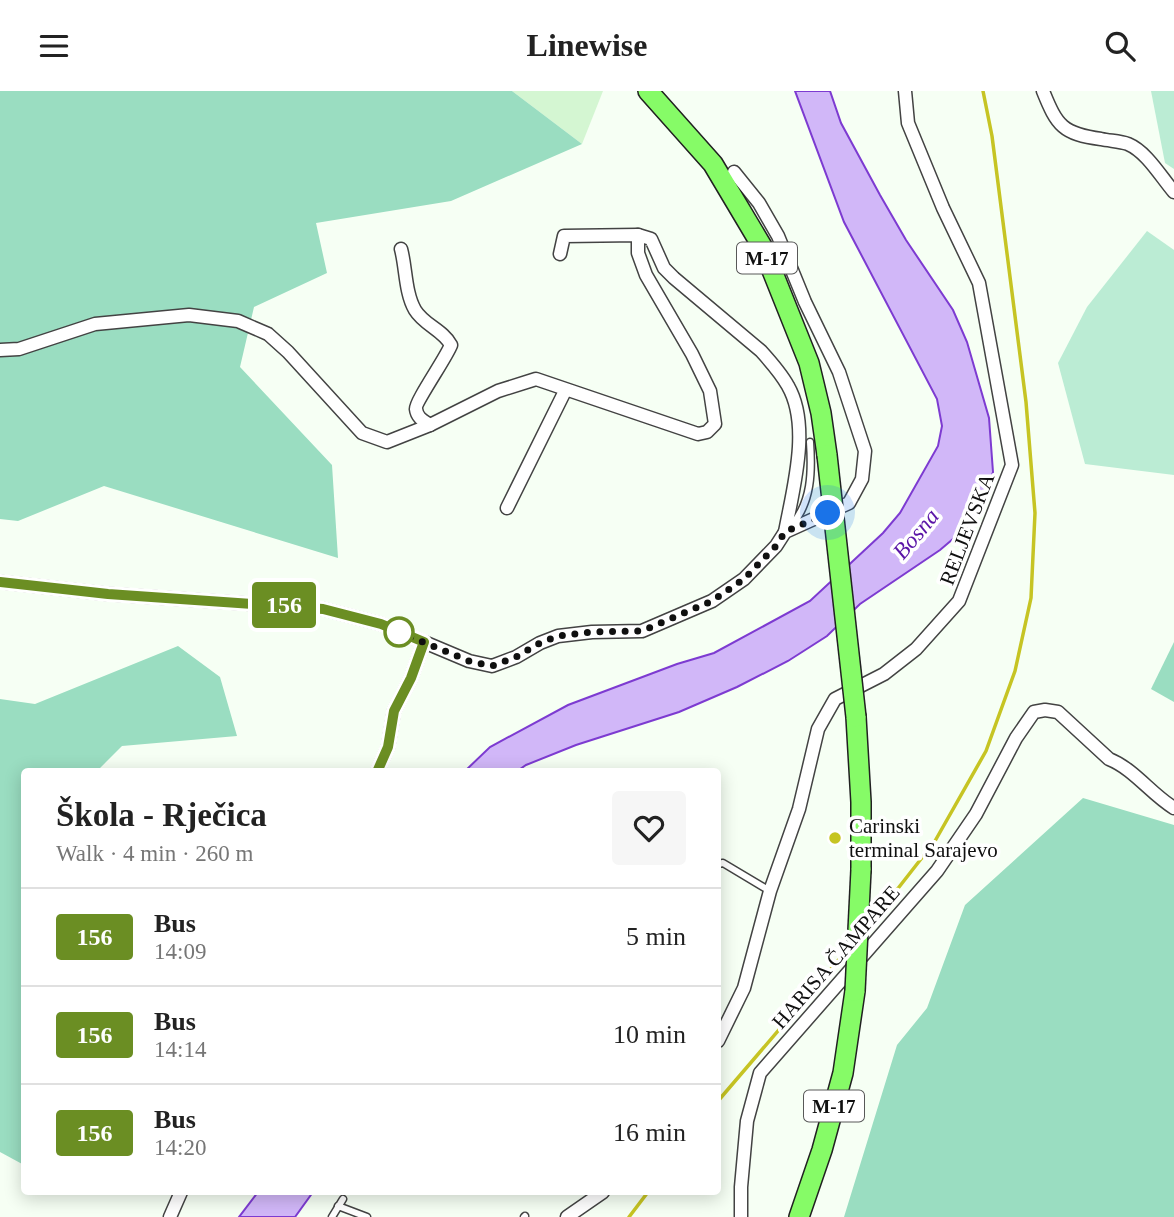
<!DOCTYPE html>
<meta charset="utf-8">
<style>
body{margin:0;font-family:Georgia,serif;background:#f6f6f6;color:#222;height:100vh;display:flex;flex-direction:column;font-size:26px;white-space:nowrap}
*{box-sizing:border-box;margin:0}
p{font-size:23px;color:#767676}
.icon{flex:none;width:38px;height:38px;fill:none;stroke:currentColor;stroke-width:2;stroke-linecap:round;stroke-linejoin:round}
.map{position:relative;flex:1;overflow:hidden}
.panel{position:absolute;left:21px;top:677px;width:700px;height:427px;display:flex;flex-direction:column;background:#fff;border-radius:7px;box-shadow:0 4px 18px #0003}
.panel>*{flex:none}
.badge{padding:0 14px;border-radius:5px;font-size:24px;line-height:46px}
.you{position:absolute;width:35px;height:35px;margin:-18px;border:5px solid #fff;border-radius:50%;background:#1a73e8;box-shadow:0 0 0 10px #1a73e833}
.map>.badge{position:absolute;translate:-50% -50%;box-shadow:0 0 0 4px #fff}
.round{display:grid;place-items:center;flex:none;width:74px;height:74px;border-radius:7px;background:#f6f6f6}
.head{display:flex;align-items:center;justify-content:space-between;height:119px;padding:0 35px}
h1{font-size:33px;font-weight:700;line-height:52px}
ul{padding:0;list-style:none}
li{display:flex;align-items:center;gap:21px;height:98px;padding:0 35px;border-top:2px solid #e0e0e0}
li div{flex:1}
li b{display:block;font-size:26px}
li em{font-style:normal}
li .badge{min-width:77px;font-weight:700;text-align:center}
header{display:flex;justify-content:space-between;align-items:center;height:91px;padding:0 35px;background:#fff;font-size:32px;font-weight:700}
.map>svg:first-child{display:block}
.farmland{fill:#d4f6d2}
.green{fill:#bbecd4}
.forest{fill:#9addc1}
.water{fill:#d1b7f8;stroke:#7d3bd1;stroke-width:2}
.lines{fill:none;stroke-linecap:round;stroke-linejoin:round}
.service-casing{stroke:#434343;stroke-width:9}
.minor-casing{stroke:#434343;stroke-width:15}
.primary-casing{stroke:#212121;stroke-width:22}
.service{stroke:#fff;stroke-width:6}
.minor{stroke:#fff;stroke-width:12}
.primary{stroke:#86fb67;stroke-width:19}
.rail{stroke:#c6c423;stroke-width:3.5}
.primary-bridge-casing{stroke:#212121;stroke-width:22;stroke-linecap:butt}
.primary-bridge{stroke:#86fb67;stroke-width:19}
.line-casing{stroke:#fff;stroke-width:16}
.line{stroke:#6b8e23;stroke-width:10}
.walk{stroke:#101010;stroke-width:7;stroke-dasharray:0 12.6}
.stop-dot{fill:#fff;stroke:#6b8e23;stroke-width:3.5}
.poi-dot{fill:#c6c423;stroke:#fff;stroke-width:2.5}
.labels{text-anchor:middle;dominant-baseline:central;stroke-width:7;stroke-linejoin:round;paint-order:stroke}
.shield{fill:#fff;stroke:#585858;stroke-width:2}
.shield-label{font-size:19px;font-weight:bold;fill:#101010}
.street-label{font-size:21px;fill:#101010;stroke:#fff}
.poi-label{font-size:21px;fill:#101010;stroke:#fff;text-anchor:start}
.water-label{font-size:23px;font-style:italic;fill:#5a14a7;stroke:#fff}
</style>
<header><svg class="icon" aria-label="menu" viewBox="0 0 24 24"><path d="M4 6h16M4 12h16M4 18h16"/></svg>Linewise<svg class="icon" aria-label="search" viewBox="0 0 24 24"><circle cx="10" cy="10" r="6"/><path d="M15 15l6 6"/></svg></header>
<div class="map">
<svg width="1174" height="1126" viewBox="0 0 1174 1126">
<rect width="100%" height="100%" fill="#f6fff4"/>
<!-- farmland -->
<polygon class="farmland" points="512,0 603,0 582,53"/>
<!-- green -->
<g class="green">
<polygon points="1151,0 1174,0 1174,78 1165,72"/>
<polygon points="1147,140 1174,159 1174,384 1085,373 1058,272 1087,216"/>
</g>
<!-- forest -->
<g class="forest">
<polygon points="0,0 512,0 582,53 451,110 316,132 327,182 254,216 240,276 332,374 338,467 104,395 18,430 0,428"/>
<polygon points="1174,551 1174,611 1151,598"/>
<polygon points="178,555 220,586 237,645 122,655 96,681 24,681 24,1074 0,1061 0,608 35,613"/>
<polygon points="1083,707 1174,734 1174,1126 844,1126 897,954 927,917 965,814"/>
</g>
<!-- water -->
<g class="water">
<polygon points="795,0 830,0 841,32 880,104 906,149 953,219 967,251 989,327 993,381 985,405 967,436 940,459 860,513 827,545 788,570 737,596 679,621 576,654 526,674 516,681 464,681 490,656 568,614 677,573 714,562 810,510 883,442 900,422 938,355 942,335 937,308 844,131"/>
<polygon points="258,1101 313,1101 295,1126 239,1126"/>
</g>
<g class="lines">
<!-- service casing -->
<g class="service-casing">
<g id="service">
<path d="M791 435C812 411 812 380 810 351"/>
<polyline points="718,773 723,772 770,800"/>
<polyline points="338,1115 367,1126"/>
<polyline points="332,1126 343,1108"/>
<polyline points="524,1126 525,1125"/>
</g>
</g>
<!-- minor casing -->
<g class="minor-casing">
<g id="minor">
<path d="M1043 0C1057 35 1063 43 1101 48 1110 50 1120 50 1128 53 1147 61 1161 86 1174 101"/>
<path d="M401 158C406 176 405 202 415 219 424 234 443 239 451 254 446 267 415 311 416 318 417 327 424 330 430 334"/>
<path d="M560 163 564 145 638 144 651 148 664 177 674 187 761 260C771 271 781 282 788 295 811 335 793 398 785 441"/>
<polyline points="0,259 19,258 95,233 189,224 238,230 268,243 288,261 362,342 387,351 430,334 498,300 536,288 698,343 707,341 715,333 710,300 692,263 646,184 638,162 638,144"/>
<polyline points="507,417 565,300"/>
<polyline points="0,491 108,503 323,518 381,533 469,570 492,575 516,566 540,552 558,545 592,541 642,540 712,510 744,488 776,455 785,441 849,412 862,388 865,360 839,281 805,211 778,145 759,112 734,81"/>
<polyline points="377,681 388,656 394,620 411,587 424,551"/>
<polyline points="718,950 744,897 770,800 799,718 818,638 835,608 884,583 916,558 959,510 1012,374 979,192 943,117 908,32 905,0"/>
<polyline points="170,1126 181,1101"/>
<polyline points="567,1126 603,1101"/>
<path d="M741 1126V1096L747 1030 760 982 937 780 976 723 1016 647 1034 621 1045 619 1058 621 1109 668C1134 678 1151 703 1174 717"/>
</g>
</g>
<!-- primary casing -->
<g class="primary-casing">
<g id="primary">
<polyline points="648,0 713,73 763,157 809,272 821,322 827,364"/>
<polyline points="856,626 861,711 861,779"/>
<polyline points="799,1126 822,1059 843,982 855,900"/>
</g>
</g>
<!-- service -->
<use href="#service" class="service"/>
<!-- minor -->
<use href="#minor" class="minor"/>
<!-- primary -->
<use href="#primary" class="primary"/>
<!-- rail -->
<g class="rail">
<polyline points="718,1010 878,823 935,750 986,660 1015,580 1031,507 1035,422 1026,311 992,45 983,0"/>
<polyline points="629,1126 648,1101"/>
</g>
<!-- primary-bridge casing -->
<g class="primary-bridge-casing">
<g id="primary-bridge">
<polyline points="827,364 856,626"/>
<polyline points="855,900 861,779"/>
</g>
</g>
<!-- primary-bridge -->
<use href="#primary-bridge" class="primary-bridge"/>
</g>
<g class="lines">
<!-- line casing -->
<g class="line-casing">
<polyline id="line" points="0,491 108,503 323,518 381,533 424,551 411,587 394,620 388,656 377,681"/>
</g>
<!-- line -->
<use href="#line" class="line"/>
<!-- walk -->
<polyline class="walk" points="399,541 469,570 492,575 516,566 540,552 558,545 592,541 642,540 712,510 744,488 776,455 785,441 828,422"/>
</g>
<!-- markers -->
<circle class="stop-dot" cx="399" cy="541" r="14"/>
<circle class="poi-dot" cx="835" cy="747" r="7"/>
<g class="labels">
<!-- shield labels -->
<g class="shield">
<rect x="737" y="151.5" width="60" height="31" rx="5"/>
<rect x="804" y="999.5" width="60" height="31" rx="5"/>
</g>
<g class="shield-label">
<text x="767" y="167">M-17</text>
<text x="834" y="1015">M-17</text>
</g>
<!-- street labels -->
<g class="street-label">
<text transform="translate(967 438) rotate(-69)">RELJEVSKA</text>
<text transform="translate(836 866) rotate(-49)">HARISA ČAMPARE</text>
</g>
<!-- poi labels -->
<g class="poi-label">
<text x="849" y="735">Carinski<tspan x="849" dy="24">terminal Sarajevo</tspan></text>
</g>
<!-- water labels -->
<g class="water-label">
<text transform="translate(916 443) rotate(-50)">Bosna</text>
</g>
</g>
</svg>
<div class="you" style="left:828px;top:422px"></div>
<b class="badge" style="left:284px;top:514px;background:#6b8e23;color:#fff">156</b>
<section class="panel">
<div class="head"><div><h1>Škola - Rječica</h1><p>Walk · 4 min · 260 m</p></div><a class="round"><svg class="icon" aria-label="heart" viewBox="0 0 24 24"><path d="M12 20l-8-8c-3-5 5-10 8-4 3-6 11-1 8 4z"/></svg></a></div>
<ul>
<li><span class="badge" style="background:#6b8e23;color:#fff">156</span><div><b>Bus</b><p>14:09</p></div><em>5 min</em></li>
<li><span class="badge" style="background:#6b8e23;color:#fff">156</span><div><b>Bus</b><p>14:14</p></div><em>10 min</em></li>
<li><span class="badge" style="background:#6b8e23;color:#fff">156</span><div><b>Bus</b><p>14:20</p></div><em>16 min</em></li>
</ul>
</section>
</div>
